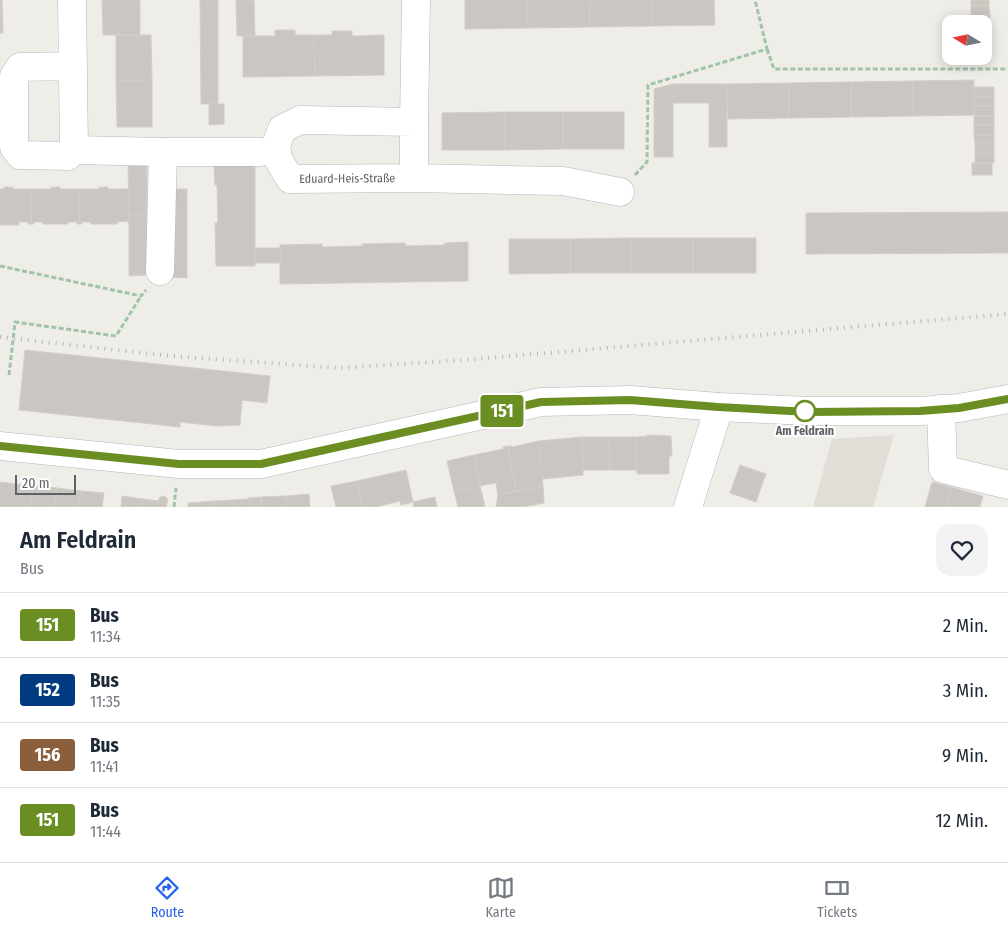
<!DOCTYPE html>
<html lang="de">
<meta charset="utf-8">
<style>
body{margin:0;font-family:"Fira Sans Condensed",sans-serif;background:#f2f2f3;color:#1f2937;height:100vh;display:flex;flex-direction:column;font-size:19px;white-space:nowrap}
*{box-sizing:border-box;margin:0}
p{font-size:16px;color:#747a83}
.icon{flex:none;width:28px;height:28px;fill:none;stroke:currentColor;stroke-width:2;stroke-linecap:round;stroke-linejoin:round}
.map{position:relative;height:507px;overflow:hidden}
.panel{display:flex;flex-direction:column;background:#fff;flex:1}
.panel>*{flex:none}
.badge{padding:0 10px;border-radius:4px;font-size:18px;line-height:32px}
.needle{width:32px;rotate:280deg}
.controls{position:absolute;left:942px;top:15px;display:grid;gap:10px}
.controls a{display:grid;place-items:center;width:50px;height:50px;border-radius:10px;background:#fff;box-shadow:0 2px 12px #0003;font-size:25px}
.scale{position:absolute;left:15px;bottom:12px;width:61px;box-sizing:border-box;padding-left:5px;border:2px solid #5e6165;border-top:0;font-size:14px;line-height:18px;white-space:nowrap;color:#5e6165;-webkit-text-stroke:4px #fff;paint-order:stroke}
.map>.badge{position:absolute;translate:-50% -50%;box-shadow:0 0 0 2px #fff}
.round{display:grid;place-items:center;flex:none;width:52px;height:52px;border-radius:15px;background:#f2f2f3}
.head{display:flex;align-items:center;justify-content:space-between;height:85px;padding:0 20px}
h1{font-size:24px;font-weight:600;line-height:38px}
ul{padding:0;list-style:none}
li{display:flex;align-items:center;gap:15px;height:65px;padding:0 20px;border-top:1px solid #e0e1e3}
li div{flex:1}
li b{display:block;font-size:19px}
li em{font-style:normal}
li .badge{min-width:55px;font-weight:700;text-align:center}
.tab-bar{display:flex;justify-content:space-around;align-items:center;height:70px;border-top:1px solid #e0e1e3;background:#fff;font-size:14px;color:#747a83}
.tab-bar a{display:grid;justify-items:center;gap:2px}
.tab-bar .selected{color:#2563eb}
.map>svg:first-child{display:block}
.education{fill:#e1ded8}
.building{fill:#cac7c3;stroke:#d3cec5}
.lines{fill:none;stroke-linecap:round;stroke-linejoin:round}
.minor-casing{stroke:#b3b6ba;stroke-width:29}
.path{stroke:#9fc4a9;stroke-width:3;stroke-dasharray:5 2.5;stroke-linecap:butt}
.minor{stroke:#fff;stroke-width:28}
.rail{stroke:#b4b5b5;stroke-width:4;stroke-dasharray:1 6;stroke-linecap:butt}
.line-casing{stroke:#fff;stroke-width:11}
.line{stroke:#6b8e23;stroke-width:8}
.stop-dot{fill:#fff;stroke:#6b8e23;stroke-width:2.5}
.labels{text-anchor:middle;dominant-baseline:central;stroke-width:4;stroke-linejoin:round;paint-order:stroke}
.street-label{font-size:12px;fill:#5e6165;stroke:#fff}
.stop-label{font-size:12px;font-weight:bold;fill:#5e6165;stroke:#fff}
</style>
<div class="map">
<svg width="1008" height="507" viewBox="0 0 1008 507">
<rect width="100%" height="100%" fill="#efede7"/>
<!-- education -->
<polygon class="education" points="894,435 873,507 813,507 832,439"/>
<!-- building -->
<g class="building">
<polygon points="0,0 2,0 3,33 0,33"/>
<polygon points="102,0 140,0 140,35 103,35"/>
<polygon points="200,0 218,0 218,104 201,104"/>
<polygon points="236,0 254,0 255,36 237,36"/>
<polygon points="465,0 528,0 528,28 465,29"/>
<polygon points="528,0 590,0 590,27 528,28"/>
<polygon points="590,0 652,0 652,26 590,27"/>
<polygon points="652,0 714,0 715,25 652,26"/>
<rect x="971" y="0" width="18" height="6"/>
<polygon points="971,6 989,6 990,15 971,15"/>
<polygon points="971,15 990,15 989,24 971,24"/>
<polygon points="989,24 989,34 984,34 984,25"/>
<polygon points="275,30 295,30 295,35 314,35 315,76 243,77 243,36 275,36"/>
<polygon points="332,31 352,31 352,36 384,35 384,75 315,76 314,35 332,35"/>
<polygon points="984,34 989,34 990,43 984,43"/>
<polygon points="116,35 151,35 152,80 116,81"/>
<rect x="984" y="43" width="6" height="9"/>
<polygon points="152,80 152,127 117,127 116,81"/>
<polygon points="974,80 974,115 913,116 912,81"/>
<polygon points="912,81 913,116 851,117 851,82"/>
<polygon points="851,82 851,117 789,118 789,83"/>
<polygon points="789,83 789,118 728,119 727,84"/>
<polygon points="673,84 727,84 727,147 709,147 709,103 673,103 673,157 654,157 654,89"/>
<polygon points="974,87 994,87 994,97 975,97"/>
<polygon points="975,97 994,97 994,106 974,106"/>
<polygon points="209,104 224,104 224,124 209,125"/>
<rect x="974" y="106" width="20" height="10"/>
<polygon points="504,112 563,112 563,149 504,150"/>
<polygon points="504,112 504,150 442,150 442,113"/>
<rect x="563" y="112" width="61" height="37"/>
<rect x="974" y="116" width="20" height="9"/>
<rect x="974" y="125" width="20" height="10"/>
<polygon points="974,135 994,135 994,144 975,144"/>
<polygon points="975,144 994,144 994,153 975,154"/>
<polygon points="994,153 994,163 975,163 975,154"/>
<rect x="972" y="163" width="20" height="12"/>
<polygon points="128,164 147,164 147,216 129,216"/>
<polygon points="214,164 255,164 255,266 216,266 215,223 218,223 217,185 215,185"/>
<polygon points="4,187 13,187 13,189 31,189 31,224 28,224 28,222 19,222 19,225 0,225 0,189 4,189"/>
<polygon points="51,187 60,187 60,189 80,189 80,224 77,224 77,222 68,222 68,224 43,224 43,222 34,222 34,224 31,224 31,189 51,189"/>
<polygon points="99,187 108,187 108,189 129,189 129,224 128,224 128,221 117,222 117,224 91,224 91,222 82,222 82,224 80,224 80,189 99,189"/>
<polygon points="169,189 187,189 187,278 169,277"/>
<polygon points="1008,212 1008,253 806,254 806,213"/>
<polygon points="129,216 147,216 147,275 129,276"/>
<rect x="631" y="238" width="62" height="35"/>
<polygon points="631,238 631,273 570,273 570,239"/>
<rect x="693" y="238" width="63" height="35"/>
<polygon points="509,239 570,239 570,273 509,274"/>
<polygon points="468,242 468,281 280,284 280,245 322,244 322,247 362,246 362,244 405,243 406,246 444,245 445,243"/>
<rect x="255" y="248" width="25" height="15"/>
<polygon points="25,350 270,376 267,403 242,400 240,425 217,426 180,422 180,427 19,410"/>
<polygon points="647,435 671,436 672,456 669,456 669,474 637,474 636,437 647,436"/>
<polygon points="582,437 609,437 610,470 583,470"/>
<polygon points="582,437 583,475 542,479 539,441"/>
<polygon points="609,437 636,437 637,470 610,470"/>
<polygon points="539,441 543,486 516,491 508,446 512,446 512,447"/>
<polygon points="508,446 516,491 498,495 496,483 480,486 474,455 503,449 503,447"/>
<polygon points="474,455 480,486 454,491 447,461"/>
<polygon points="740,465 766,474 756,502 730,493"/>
<polygon points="406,470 413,502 401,505 400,501 376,507 362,507 357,481"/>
<polygon points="357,481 362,507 336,507 331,486"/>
<polygon points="0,482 33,486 30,507 0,507"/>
<polygon points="932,482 951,487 945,507 925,507"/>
<polygon points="33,485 57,488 55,507 30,507"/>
<polygon points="480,486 485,507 458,507 454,491"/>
<polygon points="543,486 544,503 523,507 496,507 498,495"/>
<polygon points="951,487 983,496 980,507 945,507"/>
<polygon points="57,488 81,491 79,507 55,507"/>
<polygon points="81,491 104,493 102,507 79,507"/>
<polygon points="309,494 310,507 287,507 286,496"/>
<polygon points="122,496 143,499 142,507 121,507"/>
<polygon points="162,496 166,497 168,500 166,507 142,507 143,499 159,501 159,498"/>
<polygon points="286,496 287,507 261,507 261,497"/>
<polygon points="261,497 261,507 250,507 250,498"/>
<polygon points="435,497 437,507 414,507 413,502"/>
<polygon points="248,498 250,498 250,507 232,507 232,500 248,499"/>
<polygon points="232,500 232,507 215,507 215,501"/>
<polygon points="215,501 215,507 188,507 188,503"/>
</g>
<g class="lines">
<!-- minor casing -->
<g class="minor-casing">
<g id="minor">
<polyline points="72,0 74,150 68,156 20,155 14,147 14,76 20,67 73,66"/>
<polyline points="414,122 416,0"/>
<polyline points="74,150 163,152 260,152"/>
<path id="s1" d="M414 178V122L300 120 282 129 276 145 278 159 290 179 414 178 563 181 620 192"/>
<polyline points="160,271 163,152"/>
<polyline points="941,409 943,469 1008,485"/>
<polyline points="0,446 179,464 261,464 541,402 630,400 719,407 810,411 921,411 959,408 1008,399"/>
<polyline points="688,507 719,407"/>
</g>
</g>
<!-- path -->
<g class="path">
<polyline points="767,49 774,69 1008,69"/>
<polyline points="635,175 647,162 648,85 767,49 755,0"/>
<polyline points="0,266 141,296 146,290"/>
<polyline points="9,375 15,322 116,336 141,296"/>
<polyline points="174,507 176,488"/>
</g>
<!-- minor -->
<use href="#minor" class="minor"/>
<!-- rail -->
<polyline class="rail" points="0,337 171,356 338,368 464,360 1008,314"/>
</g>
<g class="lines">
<!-- line casing -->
<g class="line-casing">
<polyline id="line" points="0,446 179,464 261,464 541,402 630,400 718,407 810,412 920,411 959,408 1008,399"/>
</g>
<!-- line -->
<use href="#line" class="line"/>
</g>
<!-- markers -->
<circle class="stop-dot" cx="805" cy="411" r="10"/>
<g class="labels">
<!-- street labels -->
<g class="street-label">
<text stroke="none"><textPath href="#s1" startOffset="302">Eduard-Heis-Straße</textPath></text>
</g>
<!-- stop labels -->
<g class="stop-label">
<text x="805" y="431">Am Feldrain</text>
</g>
</g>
</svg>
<div class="controls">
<a><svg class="needle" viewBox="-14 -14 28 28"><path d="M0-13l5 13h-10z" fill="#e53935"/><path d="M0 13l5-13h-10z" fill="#747a83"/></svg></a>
</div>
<div class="scale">20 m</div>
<b class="badge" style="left:502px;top:411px;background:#6b8e23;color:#fff">151</b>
</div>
<section class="panel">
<div class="head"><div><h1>Am Feldrain</h1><p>Bus</p></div><a class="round"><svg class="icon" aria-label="heart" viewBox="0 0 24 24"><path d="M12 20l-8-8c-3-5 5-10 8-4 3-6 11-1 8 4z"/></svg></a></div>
<ul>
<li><span class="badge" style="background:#6b8e23;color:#fff">151</span><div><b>Bus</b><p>11:34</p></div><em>2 Min.</em></li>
<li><span class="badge" style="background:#003b80;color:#fff">152</span><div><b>Bus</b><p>11:35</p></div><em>3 Min.</em></li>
<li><span class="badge" style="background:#8b5e3c;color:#fff">156</span><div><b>Bus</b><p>11:41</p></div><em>9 Min.</em></li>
<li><span class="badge" style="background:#6b8e23;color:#fff">151</span><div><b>Bus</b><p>11:44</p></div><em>12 Min.</em></li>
</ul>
</section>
<nav class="tab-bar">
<a class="selected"><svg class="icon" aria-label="directions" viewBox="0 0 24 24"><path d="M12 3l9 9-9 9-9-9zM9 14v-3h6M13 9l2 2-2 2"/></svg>Route</a>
<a><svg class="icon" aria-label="map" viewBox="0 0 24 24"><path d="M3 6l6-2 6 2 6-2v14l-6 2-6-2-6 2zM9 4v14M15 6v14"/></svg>Karte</a>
<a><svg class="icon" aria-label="tickets" viewBox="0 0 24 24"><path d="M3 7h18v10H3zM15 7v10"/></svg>Tickets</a>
</nav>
